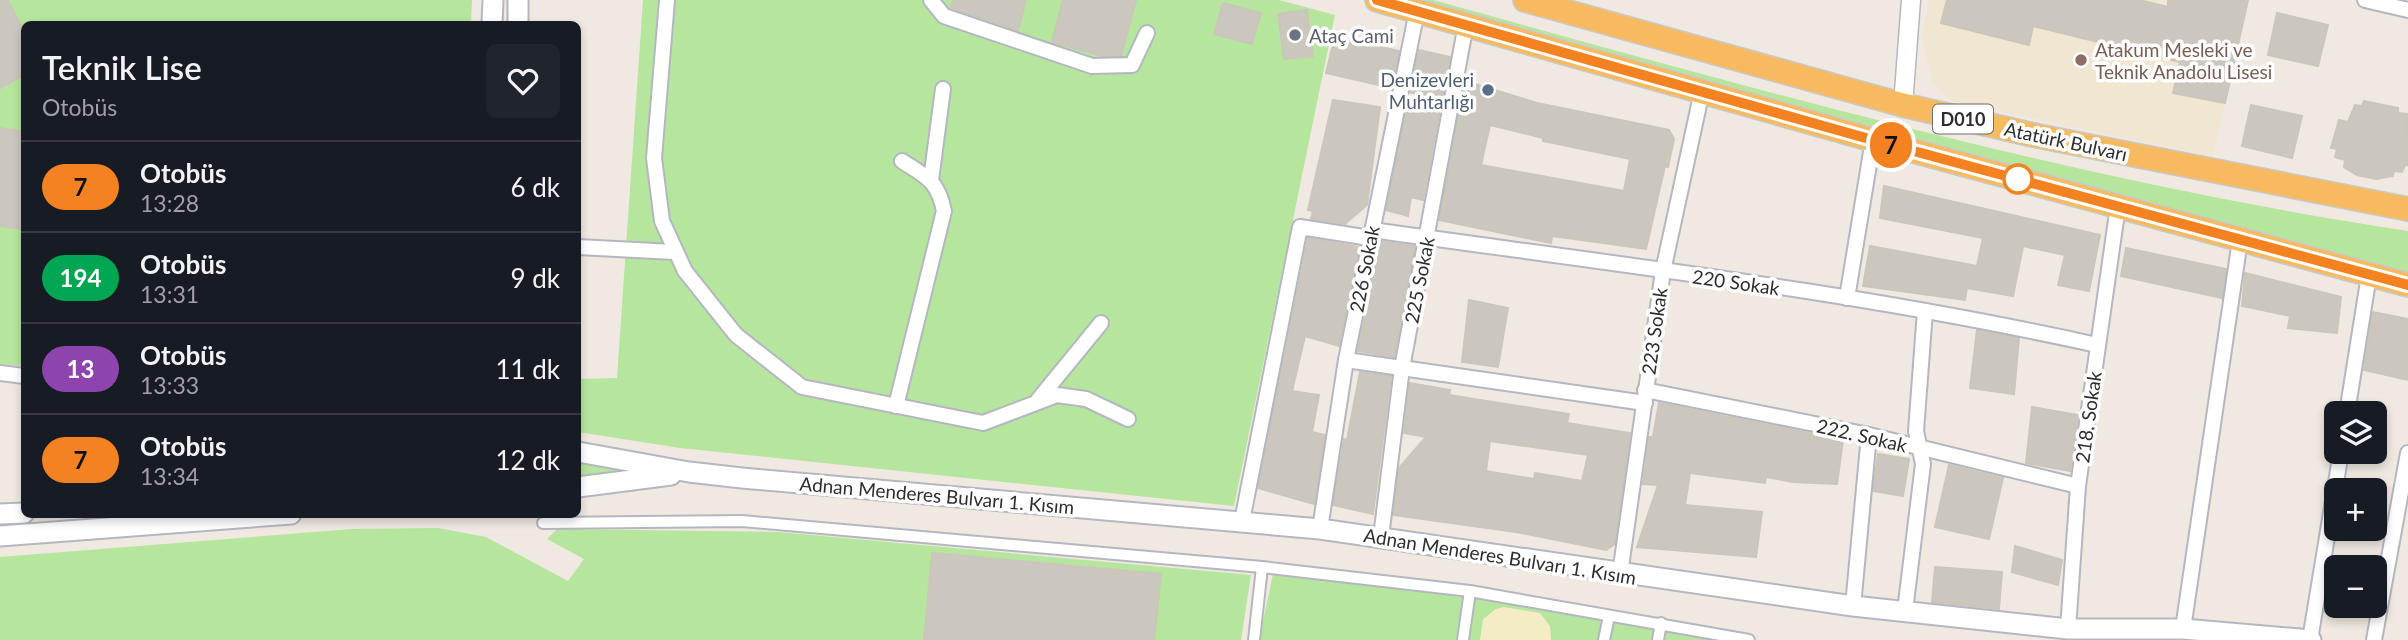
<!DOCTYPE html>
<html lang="tr">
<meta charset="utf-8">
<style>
body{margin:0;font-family:Lato,sans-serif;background:#20242c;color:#f1f3f6;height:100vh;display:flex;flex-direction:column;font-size:26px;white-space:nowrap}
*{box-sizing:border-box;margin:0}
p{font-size:23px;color:#9ea1a6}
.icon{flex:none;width:38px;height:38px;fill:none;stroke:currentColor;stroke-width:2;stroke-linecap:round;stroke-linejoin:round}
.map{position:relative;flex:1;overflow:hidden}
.drawer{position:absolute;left:21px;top:21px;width:560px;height:497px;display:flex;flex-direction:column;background:#171b24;border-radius:10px;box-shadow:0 4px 10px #0003}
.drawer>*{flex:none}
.badge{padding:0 14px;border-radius:23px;font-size:24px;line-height:46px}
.fabs{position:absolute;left:2324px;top:401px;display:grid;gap:14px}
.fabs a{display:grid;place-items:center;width:63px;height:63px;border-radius:10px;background:#171b24;box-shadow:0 4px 10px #0003;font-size:35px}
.map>.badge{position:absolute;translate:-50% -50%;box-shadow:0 0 0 4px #fff}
.round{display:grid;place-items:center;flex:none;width:74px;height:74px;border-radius:10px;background:#20242c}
.summary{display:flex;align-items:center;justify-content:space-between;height:119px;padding:0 21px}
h1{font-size:33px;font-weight:600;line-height:52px}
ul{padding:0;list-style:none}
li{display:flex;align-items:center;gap:21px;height:91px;padding:0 21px;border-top:2px solid #363941}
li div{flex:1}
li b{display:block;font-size:26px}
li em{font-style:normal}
li .badge{min-width:77px;font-weight:700;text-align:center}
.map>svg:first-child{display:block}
.education{fill:#f0e6d1}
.green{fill:#b6e59e}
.sand{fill:#f3ecc5}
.building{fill:#cbc7bf;stroke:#cbc5ba;stroke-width:2;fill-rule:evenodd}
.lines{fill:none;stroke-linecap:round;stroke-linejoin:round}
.pedestrian-casing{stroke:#b4b7c1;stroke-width:14}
.minor-casing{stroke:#b4b7c1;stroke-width:18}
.tertiary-casing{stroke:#b4b7c1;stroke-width:21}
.secondary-casing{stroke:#b4b7c1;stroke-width:23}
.trunk-casing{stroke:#c9c9c9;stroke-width:26}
.pedestrian{stroke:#fff;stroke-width:10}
.minor{stroke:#fff;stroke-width:14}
.tertiary{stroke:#fff;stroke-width:18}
.secondary{stroke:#fff;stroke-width:19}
.trunk{stroke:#f8ba60;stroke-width:23}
.line-casing{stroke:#fff;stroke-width:16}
.line{stroke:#f58220;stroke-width:10}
.worship-dot{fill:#6b7280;stroke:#fff;stroke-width:2.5}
.education-dot{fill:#8d6e63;stroke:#fff;stroke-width:2.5}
.service-dot{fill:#5c6f8a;stroke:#fff;stroke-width:2.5}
.stop-dot{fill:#fff;stroke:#f58220;stroke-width:3.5}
.labels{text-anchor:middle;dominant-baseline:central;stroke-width:7;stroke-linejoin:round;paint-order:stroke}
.shield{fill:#fff;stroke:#6d6d6d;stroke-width:2}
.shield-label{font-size:18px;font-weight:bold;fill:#2e2e2e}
.worship-label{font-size:19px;fill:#5b616d;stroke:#fff;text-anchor:start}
.education-label{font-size:19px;fill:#785e54;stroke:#fff;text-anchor:start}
.service-label{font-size:19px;fill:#4e5e75;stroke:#fff;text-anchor:end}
.street-label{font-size:19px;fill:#2e2e2e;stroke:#fff}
</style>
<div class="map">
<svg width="2408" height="640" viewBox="0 0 2408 640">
<rect width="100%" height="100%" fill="#efe9e1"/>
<!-- education -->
<polygon class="education" points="1929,0 2248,0 2213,156 1951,101 1932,81 1922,39"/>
<!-- green -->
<g class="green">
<polygon points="0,0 472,0 471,24 24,24 24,366 0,364"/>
<polygon points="643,0 1279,0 1335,15 1234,506 680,448 578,432 578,379 617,378"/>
<path d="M1405 0H1433C1755 89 2077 181 2408 231V274Z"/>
<polygon points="578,455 641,470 578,477"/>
<polygon points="438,528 486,537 568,581 584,559 547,539 557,529 778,532 1251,575 1241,640 0,640 0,557 352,529"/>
<polygon points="1273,574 1436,592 1725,640 1259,640"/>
</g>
<!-- sand -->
<polygon class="sand" points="1504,607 1540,613 1550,626 1551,640 1480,640 1483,619 1496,609"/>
<!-- building -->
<g class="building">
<polygon points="0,0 8,0 24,32 24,75 0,88"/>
<polygon points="953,0 1026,0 1018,31 951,8"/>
<polygon points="1063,0 1136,0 1121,56 1103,56 1052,42"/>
<polygon points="1947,0 2139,0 2168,7 2168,0 2248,0 2225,103 2173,93 2180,62 2033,26 2029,45 1941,23"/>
<polygon points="1223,3 1261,13 1252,44 1214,34"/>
<polygon points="1307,10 1313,56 1284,59 1278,14"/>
<polygon points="2277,13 2328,25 2318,66 2268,55"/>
<polygon points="1335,36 1399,51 1392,88 1326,73"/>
<polygon points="1419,50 1450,57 1423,200 1411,197 1408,216 1386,210 1406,111 1413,112 1416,94 1410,92"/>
<path d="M1465 81 1537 103 1669 130 1674 139 1668 167 1665 166 1646 249 1552 236 1551 243 1439 220ZM1490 125 1543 138V141L1630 159 1624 191 1481 165Z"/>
<polygon points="1333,100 1380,107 1367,205 1345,224 1311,219 1313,211 1308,210"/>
<polygon points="2364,101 2398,108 2398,113 2407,114 2408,165 2405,165 2402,172 2394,171 2393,176 2376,179 2357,175 2344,167 2345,160 2335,157 2337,149 2331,148 2339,120 2348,122 2355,105 2362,106"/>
<polygon points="2251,105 2302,116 2292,158 2242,146"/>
<polygon points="0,128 24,132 23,229 0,226"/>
<polygon points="1884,186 2100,235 2089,291 2058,285 2065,255 2023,246 2013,296 1967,288 1965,300 1863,286 1870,246 1977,266 1983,238 1880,218"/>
<polygon points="1308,238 1359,247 1339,346 1305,336 1292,391 1319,395 1312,432 1325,435 1314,504 1258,488"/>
<polygon points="1380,241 1415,246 1394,357 1358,351"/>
<polygon points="2126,248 2226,269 2222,298 2121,276"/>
<polygon points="2245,273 2341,297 2337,333 2288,328 2290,316 2242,306"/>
<polygon points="1469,300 1508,308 1498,367 1462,362"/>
<polygon points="2373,312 2408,319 2408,380 2364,370"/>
<polygon points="1977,330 2019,338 2014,394 1970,388"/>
<polygon points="1360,372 1391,376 1373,514 1333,505 1344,439 1347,440"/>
<path d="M1410 383 1450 390 1449 395 1569 414 1567 423 1630 433 1615 544 1606 550 1516 532 1393 515 1399 468 1426 437 1404 433ZM1490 441 1588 455 1582 481 1535 473 1534 479 1486 471Z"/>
<polygon points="1659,403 1843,440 1837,484 1793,482 1766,477 1765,483 1690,473 1685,505 1762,512 1756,557 1637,547 1658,485 1643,484 1649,437 1653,437"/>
<polygon points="2032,407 2078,415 2070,471 2026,463"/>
<polygon points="1878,454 1909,459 1903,496 1873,491"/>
<polygon points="1949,465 2003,478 1989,539 1935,527"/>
<polygon points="2015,546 2062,560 2058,585 2012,572"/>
<polygon points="932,553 1161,574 1154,640 924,640"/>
<polygon points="1935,567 2002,572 1999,609 1932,602"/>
</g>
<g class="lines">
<!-- pedestrian casing -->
<g class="pedestrian-casing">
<g id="pedestrian">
<polyline points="543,523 742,521 1262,567 1470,591 1749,640"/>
<polyline points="1254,640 1262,567"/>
<polyline points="1463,640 1470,591"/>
<polyline points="1604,640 1609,616"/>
<polyline points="1658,640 1661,623"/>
</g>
</g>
<!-- minor casing -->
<g class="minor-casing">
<g id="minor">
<polyline points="667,0 654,158 662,221 685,271 736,335 802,387 983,423 1057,395 1086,399 1128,419"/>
<polyline points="931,0 944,16 1092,66 1132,65 1147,33"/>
<polyline points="2365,0 2408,10"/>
<polyline points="931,180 943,89"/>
<path d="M1372 230C1614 264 1858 292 2097 345"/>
<polyline points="578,247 674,252"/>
<polyline points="1847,298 1873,140"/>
<polyline points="1346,360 1645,403"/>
<polyline points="0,373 24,376"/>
<polyline points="1645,390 1869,435 2078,486"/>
<polyline points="1038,400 1101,323"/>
<path d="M896 406 944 211C938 181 927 177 902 161"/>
<polyline points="2347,413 2369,275"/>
<polyline points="1242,521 1300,227 1370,238"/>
<polyline points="1320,529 1346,360 1417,11"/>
<polyline points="1381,537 1402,368 1466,24"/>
<polyline points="1620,574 1663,271 1702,91"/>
<polyline points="1853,606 1869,435"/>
<polyline points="1905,611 1923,464 1916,431 1925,311"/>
<polyline points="2068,629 2078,486 2118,206"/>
<polyline points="2183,629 2240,240"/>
<polyline points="2310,640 2341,452"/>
<polyline points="2374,640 2408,453"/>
</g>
</g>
<!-- tertiary casing -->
<g class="tertiary-casing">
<polyline id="tertiary" points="1903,105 1911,0"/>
</g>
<!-- secondary casing -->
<g class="secondary-casing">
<g id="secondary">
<polyline points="492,24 493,0"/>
<polyline points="518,24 518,0"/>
<polyline points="578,452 689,472 742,478 1320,529 1853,606 2068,629 2183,629 2311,640"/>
<polyline points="578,487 671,475"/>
<polyline points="0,514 24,513"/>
<polyline points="0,536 291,514"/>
</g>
</g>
<!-- trunk casing -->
<g class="trunk-casing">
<g id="trunk">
<polyline points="1377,0 1873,140 2408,285"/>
<polyline points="1525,0 1903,105 2038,136 2408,209"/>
</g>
</g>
<!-- pedestrian -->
<use href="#pedestrian" class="pedestrian"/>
<!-- minor -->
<use href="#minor" class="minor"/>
<!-- tertiary -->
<use href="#tertiary" class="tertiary"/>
<!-- secondary -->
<use href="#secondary" class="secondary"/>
<!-- trunk -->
<use href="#trunk" class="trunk"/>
</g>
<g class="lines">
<!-- line casing -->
<g class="line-casing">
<polyline id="line" points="1377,0 1873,140 2408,285"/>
</g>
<!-- line -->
<use href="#line" class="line"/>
</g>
<!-- markers -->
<circle class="worship-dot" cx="1295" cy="35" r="7"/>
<circle class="education-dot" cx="2081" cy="60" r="7"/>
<circle class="service-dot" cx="1488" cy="90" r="7"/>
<circle class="stop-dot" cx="2018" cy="179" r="14"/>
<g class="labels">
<!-- shield labels -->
<rect class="shield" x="1933" y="104.5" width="60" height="29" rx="5"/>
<g class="shield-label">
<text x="1963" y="119">D010</text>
</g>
<!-- worship labels -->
<g class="worship-label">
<text x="1309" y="35">Ataç Cami</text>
</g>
<!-- education labels -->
<g class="education-label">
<text x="2095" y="49">Atakum Mesleki ve<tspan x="2095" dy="22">Teknik Anadolu Lisesi</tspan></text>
</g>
<!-- service labels -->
<g class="service-label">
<text x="1474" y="79">Denizevleri<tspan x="1474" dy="22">Muhtarlığı</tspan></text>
</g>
<!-- street labels -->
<g class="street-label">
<text transform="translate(2066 141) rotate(12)">Atatürk Bulvarı</text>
<text transform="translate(1364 269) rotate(-79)">226 Sokak</text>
<text transform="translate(1419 280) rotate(-79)">225 Sokak</text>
<text transform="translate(1736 282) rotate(8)">220 Sokak</text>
<text transform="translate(1654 331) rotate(-82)">223 Sokak</text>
<text transform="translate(2088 417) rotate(-82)">218. Sokak</text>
<text transform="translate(1862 435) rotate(13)">222. Sokak</text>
<text transform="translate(937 495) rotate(5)">Adnan Menderes Bulvarı 1. Kısım</text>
<text transform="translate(1500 556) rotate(9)">Adnan Menderes Bulvarı 1. Kısım</text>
</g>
</g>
</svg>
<div class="fabs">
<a><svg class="icon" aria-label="layers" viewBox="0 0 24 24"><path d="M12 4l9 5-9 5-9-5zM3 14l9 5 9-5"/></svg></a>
<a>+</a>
<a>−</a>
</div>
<b class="badge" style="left:1891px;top:145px;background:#f58220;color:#111">7</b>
<section class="drawer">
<div class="summary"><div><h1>Teknik Lise</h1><p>Otobüs</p></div><a class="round"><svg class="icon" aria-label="heart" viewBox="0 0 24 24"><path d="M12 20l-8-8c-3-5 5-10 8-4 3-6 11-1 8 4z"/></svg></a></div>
<ul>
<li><span class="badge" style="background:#f58220;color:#111">7</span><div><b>Otobüs</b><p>13:28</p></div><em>6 dk</em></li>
<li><span class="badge" style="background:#00a651;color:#fff">194</span><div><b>Otobüs</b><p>13:31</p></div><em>9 dk</em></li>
<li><span class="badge" style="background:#8e44ad;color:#fff">13</span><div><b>Otobüs</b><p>13:33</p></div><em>11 dk</em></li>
<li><span class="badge" style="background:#f58220;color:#111">7</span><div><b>Otobüs</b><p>13:34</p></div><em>12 dk</em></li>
</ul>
</section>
</div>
